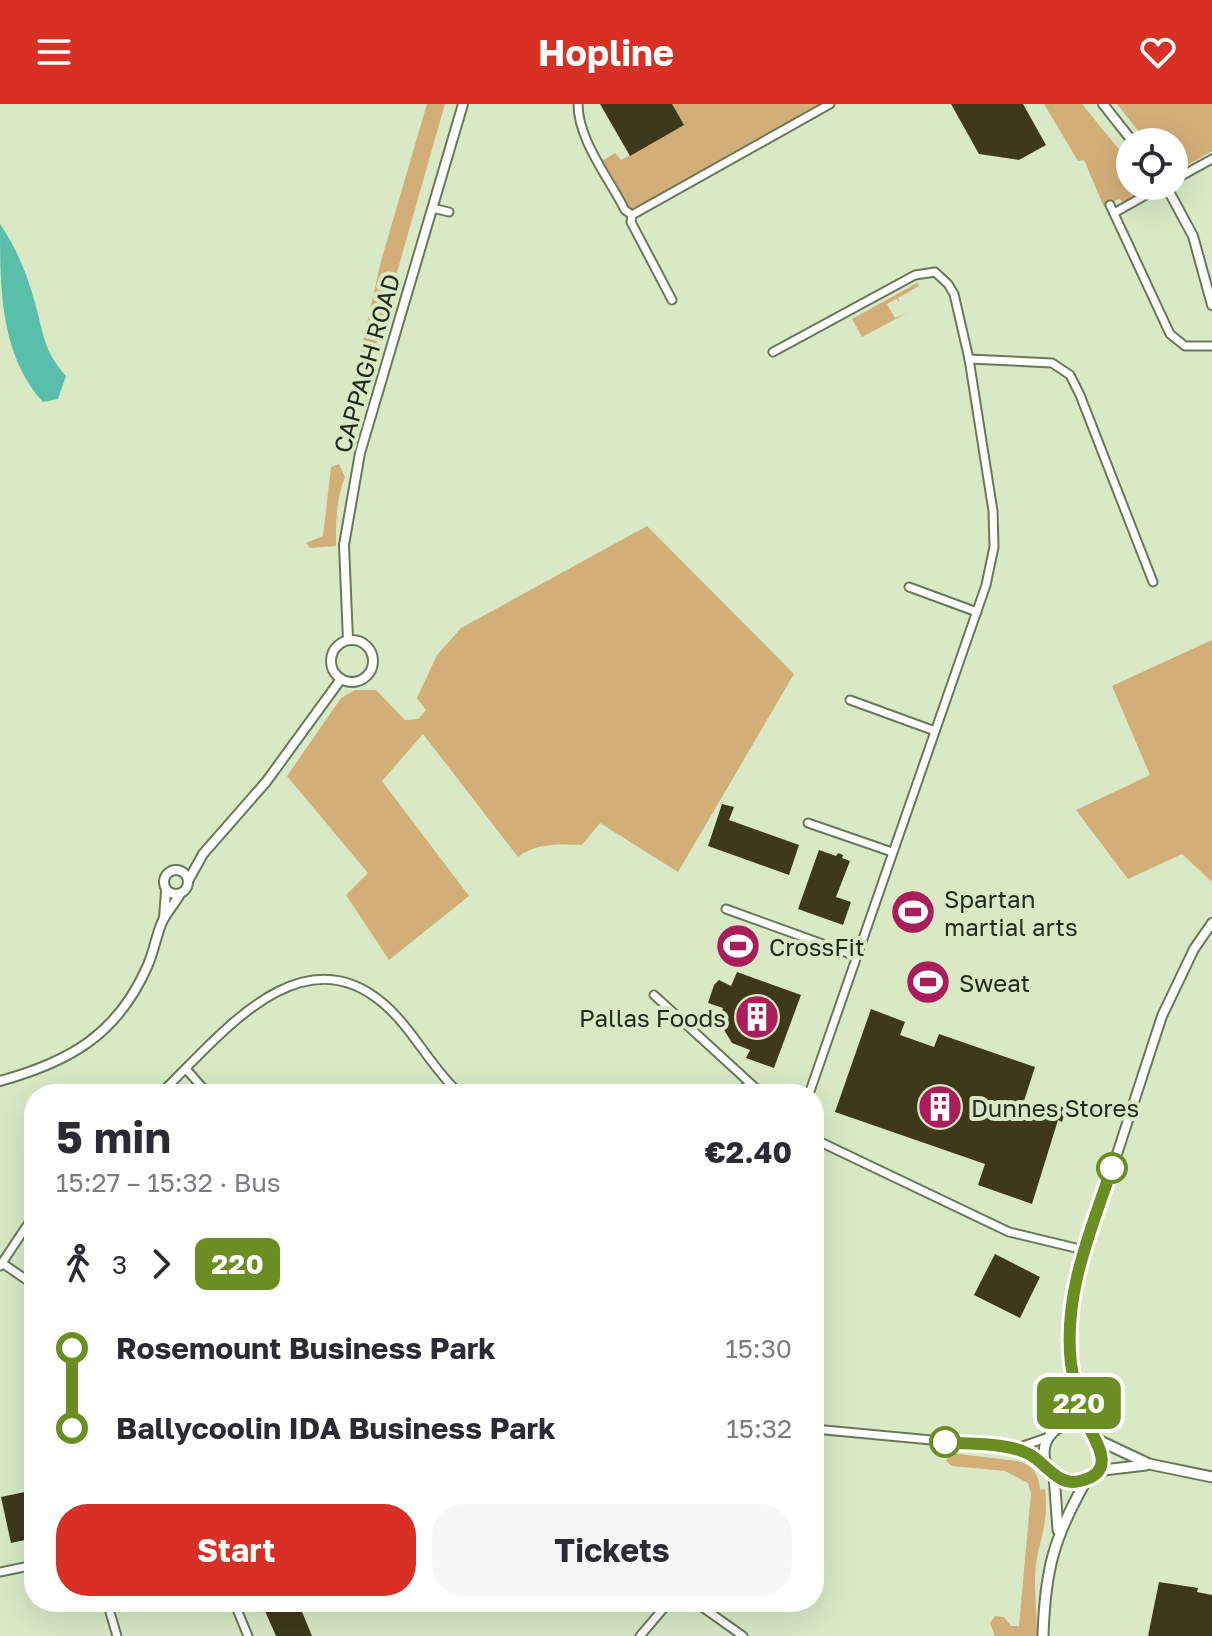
<!DOCTYPE html>
<meta charset="utf-8">
<style>
body{margin:0;font-family:"Golos Text",sans-serif;background:#f7f7f7;color:#2b2b33;height:100vh;display:flex;flex-direction:column;font-size:30px;white-space:nowrap}
*{box-sizing:border-box;margin:0}
p{font-size:26px;color:#7c7c81}
.icon{flex:none;width:44px;height:44px;fill:none;stroke:currentColor;stroke-width:2;stroke-linecap:round;stroke-linejoin:round}
.map{position:relative;flex:1;overflow:hidden}
.details{position:absolute;left:24px;top:980px;width:800px;height:528px;display:flex;flex-direction:column;background:#fff;border-radius:32px;box-shadow:0 8px 32px #0002}
.details>*{flex:none}
.badge{padding:0 16px;border-radius:12px;font-size:28px;line-height:52px}
.fabs{position:absolute;left:1116px;top:24px;display:grid;gap:16px}
.fabs a{display:grid;place-items:center;width:72px;height:72px;border-radius:50%;background:#fff;box-shadow:0 8px 32px #0002;font-size:40px}
.map>.badge{position:absolute;translate:-50% -50%;box-shadow:0 0 0 4px #fff}
.legs{display:flex;align-items:center;gap:12px;height:88px;padding:0 32px;font-size:26px}
.legs p{margin-inline-start:auto}
.overview{display:flex;align-items:center;justify-content:space-between;height:136px;padding:0 32px}
h1{font-size:44px;font-weight:700;line-height:60px}
.button{display:flex;gap:16px;margin-top:auto;padding:16px 32px}
.button a{flex:1;height:92px;border-radius:32px;background:#d93025;color:#fff;font-size:32px;font-weight:700;line-height:92px;text-align:center}
.button a+a{background:#f7f7f7;color:#2b2b33}
ul{padding:0 32px;list-style:none}
li{display:flex;align-items:center;gap:28px;height:80px;font-size:30px}
li i{display:grid;place-items:center;width:12px;height:100%;margin:0 10px;background:currentColor}
li i::after{content:'';width:20px;height:20px;margin:-10px;border:6px solid;border-radius:50%;background:#fff}
li p{margin-inline-start:auto}
li:first-child i{background:linear-gradient(#0000 50%,currentColor 0)}
li:last-child i{background:linear-gradient(currentColor 50%,#0000 0)}
header{display:flex;justify-content:space-between;align-items:center;height:104px;padding:0 32px;background:#d93025;color:#fff;font-size:36px;font-weight:700}
.map>svg:first-child{display:block}
.green{fill:#d2ae79}
.water{fill:#59bfaa}
.building{fill:#3d391a}
.lines{fill:none;stroke-linecap:round;stroke-linejoin:round}
.minor-casing{stroke:#6a7859;stroke-width:11}
.tertiary-casing{stroke:#6a7859;stroke-width:12}
.secondary-casing{stroke:#6a7859;stroke-width:13}
.minor{stroke:#fff;stroke-width:7}
.tertiary{stroke:#fff;stroke-width:8}
.secondary{stroke:#fff;stroke-width:9}
.line-1-casing{stroke:#fff;stroke-width:18}
.line-1{stroke:#6b8e23;stroke-width:12}
.stop-1-dot{fill:#fff;stroke:#6b8e23;stroke-width:4}
.labels{text-anchor:middle;dominant-baseline:central;stroke-width:8;stroke-linejoin:round;paint-order:stroke}
.street-label{font-size:24px;fill:#23291c;stroke:#d9e9c6}
.poi-label{font-size:24px;fill:#23291c;stroke:#d9e9c6;text-anchor:start}
</style>
<header><svg class="icon" aria-label="menu" viewBox="0 0 24 24"><path d="M4 6h16M4 12h16M4 18h16"/></svg>Hopline<svg class="icon" aria-label="heart" viewBox="0 0 24 24"><path d="M12 20l-8-8c-3-5 5-10 8-4 3-6 11-1 8 4z"/></svg></header>
<div class="map">
<svg width="1212" height="1532" viewBox="0 0 1212 1532">
<rect width="100%" height="100%" fill="#d9e9c6"/>
<!-- green -->
<g class="green">
<polygon points="427,0 445,0 358,305 348,305 381,157"/>
<polygon points="671,0 823,0 634,105 626,101 602,57 615,49 621,56 683,21"/>
<polygon points="1044,0 1082,0 1130,59 1130,82 1151,85 1125,100 1119,95 1104,103 1084,56 1078,57"/>
<polygon points="1117,0 1212,0 1212,47 1174,69 1174,38 1147,38"/>
<polygon points="917,179 919,182 898,194 900,198 896,195 887,200 895,214 909,208 862,233 852,215"/>
<path d="M339 360 345 373C336 395 336 418 336 442L310 444 306 439 323 432 331 363Z"/>
<path d="M647 422 794 570 678 768 600 719 582 741C560 740 535 739 518 753L423 630 382 677 469 792 389 856 346 791 368 769 287 672 341 594 355 586H376L405 616 418 615 426 606 417 594 437 551 461 524Z"/>
<polygon points="1212,536 1212,778 1182,750 1128,775 1076,706 1150,671 1112,582"/>
<path d="M951 1349 1017 1357C1033 1361 1039 1370 1040 1386L1045 1385C1048 1409 1044 1426 1038 1448 1032 1474 1037 1506 1037 1532H995L990 1519 995 1512 1004 1513 1011 1522H1019L1031 1389 1028 1379 1005 1367 952 1362 946 1357Z"/>
</g>
<!-- water -->
<path class="water" d="M0 120C16 143 28 172 35 199 44 231 43 246 66 272L58 295 43 298C0 251 0 184 0 120Z"/>
<!-- building -->
<g class="building">
<polygon points="600,0 672,0 684,21 630,52"/>
<polygon points="951,0 1023,0 1046,41 1019,56 979,50"/>
<polygon points="722,700 734,703 729,716 799,741 789,771 708,742"/>
<polygon points="819,746 836,752 838,749 843,751 842,754 850,757 836,793 851,798 843,821 798,805"/>
<polygon points="737,868 801,891 774,964 746,954 750,946 732,939 723,924 717,921 723,904 708,899 714,881 719,876 731,882"/>
<polygon points="871,905 905,918 900,931 934,943 939,930 1035,963 1024,997 1057,1008 1059,1002 1066,1004 1062,1018 1058,1016 1032,1100 978,1081 985,1060 835,1008"/>
<polygon points="995,1150 1040,1173 1020,1214 974,1191"/>
<polygon points="34,1386 34,1434 11,1439 1,1393"/>
<polygon points="1159,1478 1198,1484 1197,1488 1212,1491 1212,1532 1148,1532"/>
<polygon points="261,1498 298,1498 312,1532 276,1532"/>
</g>
<g class="lines">
<!-- minor casing -->
<g class="minor-casing">
<g id="minor">
<path d="M578 0C578 36 609 74 625 106L632 111 830 0"/>
<polyline points="1174,76 1212,55"/>
<polyline points="1110,101 1170,230 1185,242 1212,242"/>
<polyline points="432,104 449,108"/>
<polyline points="1114,109 1153,87"/>
<polyline points="632,111 631,118 672,196"/>
<polyline points="773,248 915,171 935,168 948,180 954,190 969,255 993,407 994,443 986,481 809,990"/>
<polyline points="969,255 1052,259 1070,271 1080,291 1153,478"/>
<polyline points="909,483 977,508"/>
<polyline points="850,596 935,627"/>
<polyline points="808,719 892,748"/>
<polyline points="726,805 856,852"/>
<polyline points="654,891 762,990"/>
<polyline points="186,965 208,990"/>
<path d="M160 990C217 936 299 826 384 900 414 926 431 964 460 990"/>
<polyline points="735,990 749,981"/>
<polyline points="814,1035 1009,1128 1084,1146"/>
<polyline points="2,1159 34,1181"/>
<polyline points="0,1162 34,1111"/>
<polyline points="814,1325 1017,1344 1046,1360"/>
<polyline points="1017,1344 1049,1333"/>
<polyline points="0,1468 34,1461"/>
<polyline points="107,1498 117,1532"/>
<polyline points="234,1498 248,1532"/>
<polyline points="695,1498 743,1532"/>
<polyline points="640,1532 669,1498"/>
</g>
</g>
<!-- tertiary casing -->
<g class="tertiary-casing">
<g id="tertiary">
<polyline points="1103,0 1133,38"/>
<polyline points="1166,82 1193,132 1212,201"/>
<circle cx="352" cy="557" r="21"/>
<polyline points="348,536 344,441 360,349 463,0"/>
<circle cx="176" cy="778" r="12"/>
<polyline points="188,777 203,750 266,678 341,575"/>
<polyline points="164,814 166,787"/>
<path d="M0 977C69 958 117 931 147 863 154 848 156 831 163 816 168 807 175 799 180 790"/>
<path d="M1088 1325C1072 1281 1065 1234 1072 1188L1162 912 1194 845 1212 819"/>
<polyline points="1054,1327 1066,1298 1071,1271"/>
</g>
</g>
<!-- secondary casing -->
<g class="secondary-casing">
<g id="secondary">
<circle cx="1073" cy="1349" r="29"/>
<polyline points="1098,1336 1149,1360 1212,1373"/>
<polyline points="1095,1367 1146,1361"/>
<polyline points="1054,1371 1058,1426"/>
<path d="M1043 1532C1045 1465 1054 1433 1087 1375"/>
</g>
</g>
<!-- minor -->
<use href="#minor" class="minor"/>
<!-- tertiary -->
<use href="#tertiary" class="tertiary"/>
<!-- secondary -->
<use href="#secondary" class="secondary"/>
</g>
<g class="lines">
<!-- line-1 casing -->
<g class="line-1-casing">
<path id="line-1" d="M945 1338C971 1341 1006 1338 1029 1350 1046 1359 1058 1383 1080 1377 1123 1367 1090 1331 1084 1313 1078 1297 1074 1277 1071 1260 1063 1191 1090 1128 1112 1064"/>
</g>
<!-- line-1 -->
<use href="#line-1" class="line-1"/>
</g>
<!-- icons -->
<defs>
<g id="stadium-disc" transform="scale(2.3)"><circle r="9.5" fill="#aa1d5b" stroke="#d9e9c6"/><path d="M0-5a6.5 5 0 1 0 0 10a6.5 5 0 1 0 0-10ZM-3.5-1.8h7v3.6h-7Z" fill="#fff"/></g>
<g id="building-disc" transform="scale(2.3)"><circle r="9.5" fill="#aa1d5b" stroke="#d9e9c6"/><path d="M-4-6H4V6H1V3H-1V6H-4ZM-2.5-4.3h1.7v1.8h-1.7ZM.8-4.3h1.7v1.8H.8ZM-2.5-1h1.7V.8h-1.7ZM.8-1h1.7V.8H.8Z" fill="#fff"/></g>
</defs>
<g fill-rule="evenodd">
<use href="#stadium-disc" x="913" y="808"/>
<use href="#stadium-disc" x="738" y="842"/>
<use href="#stadium-disc" x="928" y="878"/>
<use href="#building-disc" x="757" y="913"/>
<use href="#building-disc" x="940" y="1003"/>
</g>
<!-- markers -->
<g class="stop-1-dot">
<circle cx="1112" cy="1064" r="14"/>
<circle cx="945" cy="1338" r="14"/>
</g>
<g class="labels">
<!-- street labels -->
<g class="street-label">
<text transform="translate(366 259) rotate(-74)">CAPPAGH ROAD</text>
</g>
<!-- poi labels -->
<g class="poi-label">
<text x="944" y="794">Spartan<tspan x="944" dy="28">martial arts</tspan></text>
<text x="769" y="842">CrossFit</text>
<text x="959" y="878">Sweat</text>
<text x="726" y="913" text-anchor="end">Pallas Foods</text>
<text x="971" y="1003">Dunnes Stores</text>
</g>
</g>
</svg>
<div class="fabs">
<a><svg class="icon" aria-label="locate" viewBox="0 0 24 24"><circle cx="12" cy="12" r="6"/><path d="M12 2v4M12 18v4M2 12h4M18 12h4"/></svg></a>
</div>
<b class="badge" style="left:1079px;top:1299px;background:#6b8e23;color:#fff">220</b>
<section class="details">
<div class="overview"><div><h1>5 min</h1><p>15:27 – 15:32 · Bus</p></div><b>€2.40</b></div>
<div class="legs"><svg class="icon" aria-label="walk" viewBox="0 0 24 24"><circle cx="13" cy="4" r="2"/><path d="M13 8l-2 6 4 7M11 14l-3 7M7 12l3-4h3l4 4"/></svg>3<svg class="icon" aria-label="forward" viewBox="0 0 24 24"><path d="M9 5l7 7-7 7"/></svg><b class="badge" style="background:#6b8e23;color:#fff">220</b></div>
<ul>
<li><i style="color:#6b8e23"></i><b>Rosemount Business Park</b><p>15:30</p></li>
<li><i style="color:#6b8e23"></i><b>Ballycoolin IDA Business Park</b><p>15:32</p></li>
</ul>
<div class="button"><a>Start</a><a>Tickets</a></div>
</section>
</div>
